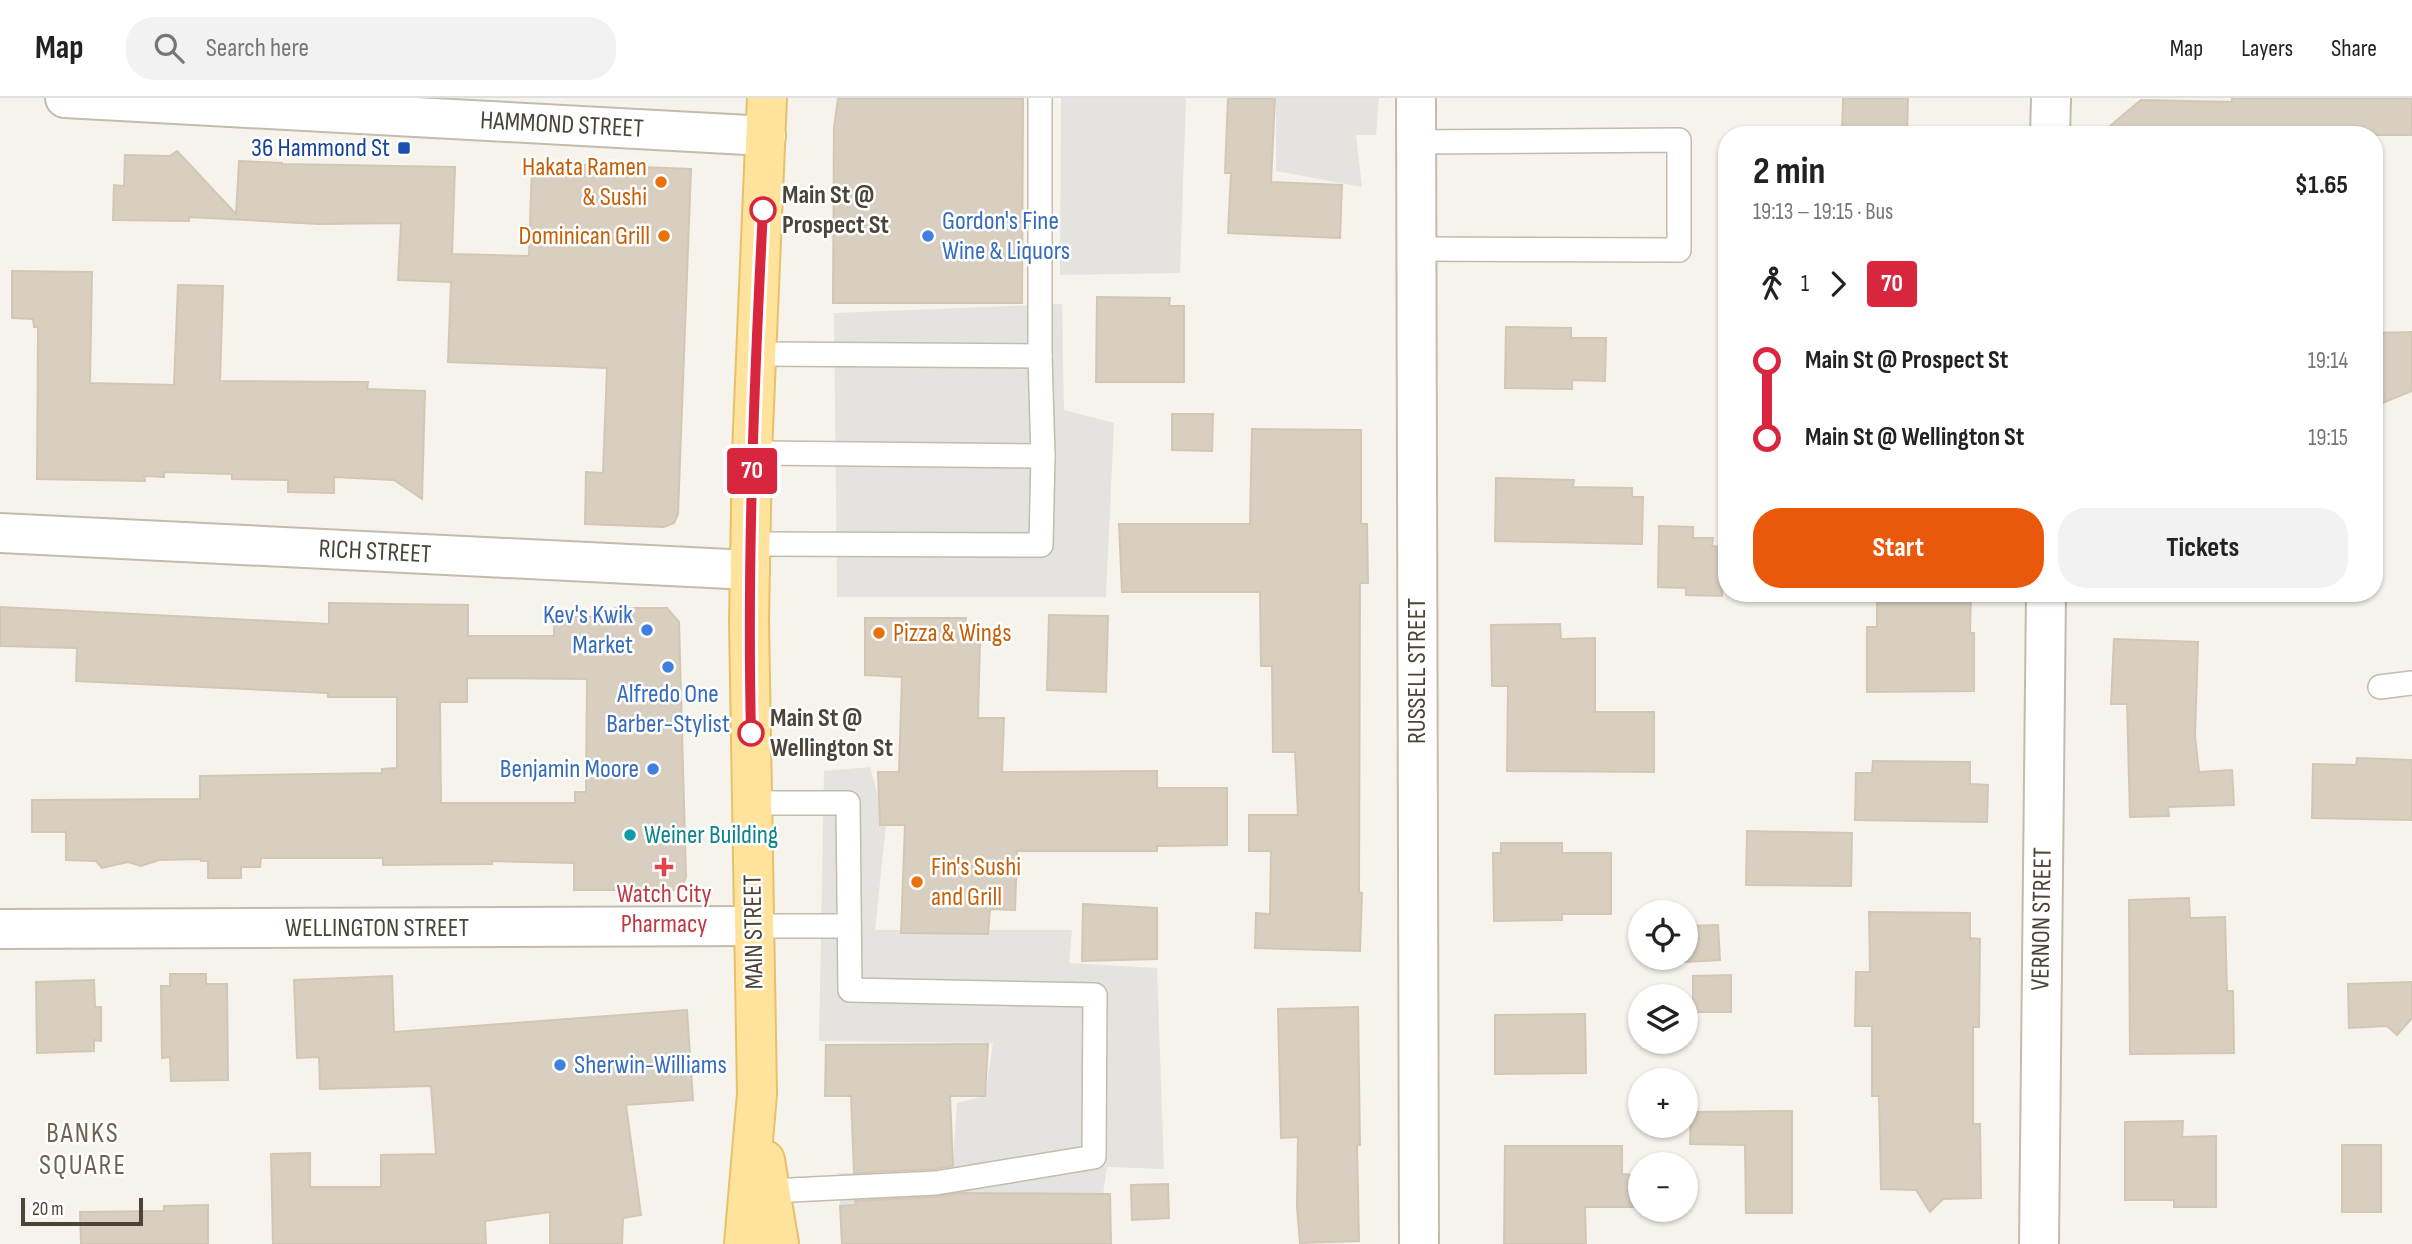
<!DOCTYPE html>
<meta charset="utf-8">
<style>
body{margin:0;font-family:"Sofia Sans Condensed",sans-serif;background:#f2f2f2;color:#222;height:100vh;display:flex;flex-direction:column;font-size:26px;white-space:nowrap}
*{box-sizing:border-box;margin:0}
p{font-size:23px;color:#767676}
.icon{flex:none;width:38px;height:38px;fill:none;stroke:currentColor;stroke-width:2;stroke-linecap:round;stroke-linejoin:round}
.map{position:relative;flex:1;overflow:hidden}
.panel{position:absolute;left:1718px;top:28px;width:665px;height:476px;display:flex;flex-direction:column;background:#fff;border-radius:28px;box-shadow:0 2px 5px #0004}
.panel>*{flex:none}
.badge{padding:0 14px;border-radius:5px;font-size:24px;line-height:46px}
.buttons{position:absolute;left:1628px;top:802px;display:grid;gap:14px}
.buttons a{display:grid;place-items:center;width:70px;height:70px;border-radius:50%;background:#fff;box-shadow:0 2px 5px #0004;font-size:35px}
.scale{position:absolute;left:21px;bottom:18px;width:122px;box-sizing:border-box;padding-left:7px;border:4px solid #4b4439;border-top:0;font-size:19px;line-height:24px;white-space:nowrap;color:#4b4439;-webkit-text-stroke:5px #fff;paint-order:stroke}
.map>.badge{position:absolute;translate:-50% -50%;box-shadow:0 0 0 4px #fff}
.legs{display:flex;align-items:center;gap:10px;height:77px;padding:0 35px;font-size:23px}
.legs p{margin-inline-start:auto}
.overview{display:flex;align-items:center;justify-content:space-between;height:119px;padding:0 35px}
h1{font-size:38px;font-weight:700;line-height:52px}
.button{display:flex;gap:14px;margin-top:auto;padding:14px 35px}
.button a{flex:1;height:80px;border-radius:28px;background:#ea580c;color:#fff;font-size:28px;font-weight:700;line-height:80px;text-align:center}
.button a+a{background:#f2f2f2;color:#222}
ul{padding:0 35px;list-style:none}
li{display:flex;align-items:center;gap:24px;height:77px;font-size:26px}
li i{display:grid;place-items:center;width:10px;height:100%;margin:0 9px;background:currentColor}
li i::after{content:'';width:18px;height:18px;margin:-9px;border:5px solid;border-radius:50%;background:#fff}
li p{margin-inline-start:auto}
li:first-child i{background:linear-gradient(#0000 50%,currentColor 0)}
li:last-child i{background:linear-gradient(currentColor 50%,#0000 0)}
header{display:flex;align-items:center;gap:42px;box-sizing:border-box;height:98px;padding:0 35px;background:#fff;border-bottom:2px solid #e0e0e0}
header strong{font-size:33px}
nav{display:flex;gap:38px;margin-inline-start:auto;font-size:24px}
.search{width:490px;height:63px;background:#f2f2f2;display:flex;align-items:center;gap:18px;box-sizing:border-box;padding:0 24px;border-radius:28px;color:#767676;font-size:26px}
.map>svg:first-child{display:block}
.parking{fill:#e5e3e0}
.building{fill:#d8cfc1;stroke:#d3c7b4;stroke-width:2;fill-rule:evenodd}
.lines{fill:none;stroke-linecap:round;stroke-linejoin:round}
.service-casing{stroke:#c2bbae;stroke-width:26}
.minor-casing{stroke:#c2bbae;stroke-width:42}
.tertiary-casing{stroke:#c2bbae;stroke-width:42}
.primary-casing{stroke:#e6c16a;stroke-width:42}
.service{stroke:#fff;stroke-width:23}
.minor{stroke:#fff;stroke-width:38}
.tertiary{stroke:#fff;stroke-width:38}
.primary{stroke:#ffe39c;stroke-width:38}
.line-1-casing{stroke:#fff;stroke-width:16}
.line-1{stroke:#d7263d;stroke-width:10}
.transit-dot{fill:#1a4fb4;stroke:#fff;stroke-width:2.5}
.food-dot{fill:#e8710a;stroke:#fff;stroke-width:2.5}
.stop-1-dot{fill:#fff;stroke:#d7263d;stroke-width:3.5}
.shop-dot{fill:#3f7fe0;stroke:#fff;stroke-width:2.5}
.culture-dot{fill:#0f9aa8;stroke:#fff;stroke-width:2.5}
.health-dot{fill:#e0444e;stroke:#fff;stroke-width:2.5}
.labels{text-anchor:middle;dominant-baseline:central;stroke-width:5;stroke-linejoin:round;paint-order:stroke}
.street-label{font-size:26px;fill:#4b4439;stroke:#fff}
.transit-label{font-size:26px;fill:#164399;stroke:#fff;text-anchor:end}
.food-label{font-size:26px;fill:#c56008;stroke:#fff;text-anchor:end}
.stop-label{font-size:26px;font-weight:bold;fill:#4b4439;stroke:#fff;text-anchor:start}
.shop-label{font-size:26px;fill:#366cbe;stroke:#fff;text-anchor:start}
.culture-label{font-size:26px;fill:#0d838f;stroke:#fff;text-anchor:start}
.health-label{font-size:26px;fill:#be3a42;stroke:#fff}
.neighbourhood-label{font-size:28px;letter-spacing:2px;fill:#6e6250;stroke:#fff}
</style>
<header>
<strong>Map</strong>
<div class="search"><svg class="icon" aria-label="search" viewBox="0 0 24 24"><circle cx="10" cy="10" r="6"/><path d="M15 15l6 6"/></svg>Search here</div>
<nav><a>Map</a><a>Layers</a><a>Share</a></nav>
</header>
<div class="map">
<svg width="2412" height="1146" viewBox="0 0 2412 1146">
<rect width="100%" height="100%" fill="#f6f3ec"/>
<!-- parking -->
<g class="parking">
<polygon points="1061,0 1186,0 1180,175 1060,177"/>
<polygon points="1276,0 1379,0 1376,37 1356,37 1362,89 1276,73"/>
<polygon points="1062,206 1064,312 1114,325 1106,499 837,499 834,215"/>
<polygon points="870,669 886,727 875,832 1072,832 1069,865 1157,870 1164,1071 1107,1069 1103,1096 840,1108 839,1075 952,1075 957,1005 985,998 993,945 819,943 824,673"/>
</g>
<!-- building -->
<g class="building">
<polygon points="838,0 1023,0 1022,205 833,205 834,30"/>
<polygon points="1228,0 1275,0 1271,84 1342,87 1340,140 1228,135 1231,75 1225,75"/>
<polygon points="1843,0 1908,0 1907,37 1842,37"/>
<polygon points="2232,0 2412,0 2412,37 2099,37 2141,2 2232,4"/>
<polygon points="177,53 236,116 239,63 282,65 282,66 455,69 452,156 529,158 532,65 691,71 678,416 674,425 664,429 585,426 586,374 603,375 607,270 448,264 451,184 398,182 401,125 319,126 189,119 189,123 113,122 114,87 124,88 125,57 170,58"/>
<polygon points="12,173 92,174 90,285 174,287 178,187 223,188 220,283 368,284 367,291 425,293 422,401 394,382 334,379 334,395 288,394 288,382 232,381 232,376 164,374 164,379 144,378 145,383 37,381 38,229 34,229 33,221 12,220"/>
<polygon points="1097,199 1170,200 1169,208 1184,208 1184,284 1096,284"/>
<polygon points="1506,229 1571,230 1571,240 1606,240 1605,283 1572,282 1572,291 1505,290"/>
<polygon points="2412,234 2412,293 2375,308 2375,235"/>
<polygon points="1172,316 1213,316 1212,353 1172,352"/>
<polygon points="1252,331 1361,332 1361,426 1367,426 1368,485 1360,485 1359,794 1362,795 1360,853 1255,850 1256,815 1270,816 1271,753 1249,753 1249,717 1298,717 1295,654 1273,654 1272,568 1261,568 1260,494 1122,494 1119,426 1250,426"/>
<polygon points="1496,380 1574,382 1573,389 1632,390 1632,399 1643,399 1642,446 1495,443"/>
<polygon points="1659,428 1693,429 1693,440 1713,440 1712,448 1723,449 1722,498 1686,497 1686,490 1658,489"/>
<polygon points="1877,495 1971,495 1970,535 1974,535 1974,593 1867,594 1867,529 1877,529"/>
<path d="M329 505 468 507V538H554V519H615V510H667L679 524 686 779 681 792H574V765L492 763V766L383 767V760H261L260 769H241V780H208V763H201V761L159 762 141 768 128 764 102 770 96 763 66 762V734H32V702L200 701V678L382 675V671L397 670V599H328V595L76 583 77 550 0 548V509L329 526ZM467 580 587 581 586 694H575V705H441L440 604H467Z"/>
<polygon points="1049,517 1108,518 1106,594 1047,592"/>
<polygon points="865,520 966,520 964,541 980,542 978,620 1004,620 1002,674 1157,673 1157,690 1227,690 1227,747 1157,748 1157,753 1017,753 1015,812 990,811 988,836 901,835 905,727 880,727 878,674 899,674 902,579 865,577"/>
<polygon points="1560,526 1561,541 1595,540 1595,614 1654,614 1654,674 1507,673 1508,588 1492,588 1491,527"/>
<polygon points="2114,541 2198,544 2195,638 2199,674 2232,672 2234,707 2168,709 2169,718 2130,719 2127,606 2111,606"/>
<polygon points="2357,660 2412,662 2412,722 2312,720 2313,666 2356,667"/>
<polygon points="1873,663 1970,664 1970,686 1988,687 1987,724 1855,722 1856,675 1872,675"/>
<polygon points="1747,733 1852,735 1851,788 1746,787"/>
<polygon points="1501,745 1562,745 1562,755 1611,755 1611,816 1562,816 1562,822 1494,823 1493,755 1501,755"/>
<polygon points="2189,800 2190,820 2225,819 2227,893 2233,893 2234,955 2130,956 2129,802"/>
<polygon points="1083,806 1157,810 1157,861 1082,863"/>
<polygon points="1869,814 1970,815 1970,840 1980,841 1979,929 1973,929 1973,1026 1980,1026 1981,1100 1943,1101 1930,1114 1916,1092 1881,1091 1879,998 1872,998 1872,928 1855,928 1856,874 1870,874"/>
<polygon points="1718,827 1720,862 1685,864 1685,828"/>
<polygon points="170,876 206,876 206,886 227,886 228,982 171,983 170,959 162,960 161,888 170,888"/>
<polygon points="1731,877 1731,914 1693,914 1693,878"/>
<polygon points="392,878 394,934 687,912 693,1002 626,1007 641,1117 623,1120 622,1146 550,1146 550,1114 485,1123 486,1146 273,1146 271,1056 310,1055 310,1089 381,1089 381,1057 436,1056 431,988 320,991 319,959 297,960 294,882"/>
<polygon points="94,882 95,909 101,909 101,943 94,942 94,953 37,955 36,884"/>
<polygon points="2412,884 2412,920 2397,937 2387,928 2349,930 2348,886"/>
<polygon points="1358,909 1360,1047 1357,1047 1359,1143 1300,1145 1297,1109 1298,1039 1281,1040 1278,911"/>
<polygon points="1585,916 1586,975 1495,976 1495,917"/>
<polygon points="988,946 985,998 950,998 953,1068 935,1071 854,1075 851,998 825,998 826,947"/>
<polygon points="1792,1013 1792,1115 1746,1115 1745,1047 1690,1046 1691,1014"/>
<polygon points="2183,1023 2182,1039 2216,1038 2216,1109 2174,1109 2174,1102 2125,1102 2125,1024"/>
<rect x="2342" y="1047" width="39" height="67"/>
<polygon points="1505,1048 1622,1048 1622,1076 1636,1077 1636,1109 1585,1109 1586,1146 1504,1146"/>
<polygon points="1168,1086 1169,1120 1132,1122 1131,1087"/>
<polygon points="960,1095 1110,1096 1111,1146 842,1146 840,1108 856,1107 855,1103 937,1099"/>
<polygon points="208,1107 208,1146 81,1146 80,1114 164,1113 164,1108"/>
</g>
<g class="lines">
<!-- service casing -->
<g class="service-casing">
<g id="service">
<polyline points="1416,44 1679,42 1679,152 1416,151"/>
<polyline points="756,256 1040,258"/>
<polyline points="752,355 1043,358"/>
<polyline points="751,446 1041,447 1043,358 1040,258 1040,0"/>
<polyline points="2380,589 2412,585"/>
<polyline points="752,705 848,705 850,892 1095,897 1094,1059 936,1085 770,1093"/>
<polyline points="753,828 849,828"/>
</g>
</g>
<!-- minor casing -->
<g class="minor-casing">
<g id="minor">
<polyline points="1416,0 1419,1146"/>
<polyline points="0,435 750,472"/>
<polyline points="0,831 753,828"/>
</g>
</g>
<!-- tertiary casing -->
<g class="tertiary-casing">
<g id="tertiary">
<polyline points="65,0 766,38"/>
<polyline points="2050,37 2051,0"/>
<polyline points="2039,1146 2046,495"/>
</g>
</g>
<!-- primary casing -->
<g class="primary-casing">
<g id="primary">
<polyline points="765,1062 779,1146"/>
<polyline points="744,1146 757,996 749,523 752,355 767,0"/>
</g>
</g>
<!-- service -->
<use href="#service" class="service"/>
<!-- minor -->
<use href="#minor" class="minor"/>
<!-- tertiary -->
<use href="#tertiary" class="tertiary"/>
<!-- primary -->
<use href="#primary" class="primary"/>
</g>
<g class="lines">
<!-- line-1 casing -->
<g class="line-1-casing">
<path id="line-1" d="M751 635C747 461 754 286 763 112"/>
</g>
<!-- line-1 -->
<use href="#line-1" class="line-1"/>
</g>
<!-- markers -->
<rect class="transit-dot" x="397" y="43" width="14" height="14" rx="3.5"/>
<g class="food-dot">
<circle cx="661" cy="84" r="7"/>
<circle cx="664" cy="138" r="7"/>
<circle cx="879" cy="535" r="7"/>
<circle cx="917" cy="784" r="7"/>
</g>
<g class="stop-1-dot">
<circle cx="763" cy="112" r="12"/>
<circle cx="751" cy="635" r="12"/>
</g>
<g class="shop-dot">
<circle cx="928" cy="138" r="7"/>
<circle cx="647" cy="532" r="7"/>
<circle cx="668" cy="569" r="7"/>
<circle cx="653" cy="671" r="7"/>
<circle cx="560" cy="967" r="7"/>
</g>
<circle class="culture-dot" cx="630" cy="737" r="7"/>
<path class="health-dot" d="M660.5 758.5h7v7h7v7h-7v7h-7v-7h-7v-7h7z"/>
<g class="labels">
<!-- street labels -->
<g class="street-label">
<text transform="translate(562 27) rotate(3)">HAMMOND STREET</text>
<text transform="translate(375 454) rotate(3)">RICH STREET</text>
<text transform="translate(1417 573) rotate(-90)">RUSSELL STREET</text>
<text transform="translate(2042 821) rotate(-89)">VERNON STREET</text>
<text x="377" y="830">WELLINGTON STREET</text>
<text transform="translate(754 834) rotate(-91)">MAIN STREET</text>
</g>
<!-- transit labels -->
<g class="transit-label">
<text x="390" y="50">36 Hammond St</text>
</g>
<!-- food labels -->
<g class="food-label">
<text x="647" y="69">Hakata Ramen<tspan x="647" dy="30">&amp; Sushi</tspan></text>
<text x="650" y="138">Dominican Grill</text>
<text x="893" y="535" text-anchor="start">Pizza &amp; Wings</text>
<text x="931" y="769" text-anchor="start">Fin's Sushi<tspan x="931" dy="30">and Grill</tspan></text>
</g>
<!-- stop labels -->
<g class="stop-label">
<text x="782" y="97">Main St @<tspan x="782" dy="30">Prospect St</tspan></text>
<text x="770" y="620">Main St @<tspan x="770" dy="30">Wellington St</tspan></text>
</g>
<!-- shop labels -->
<g class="shop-label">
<text x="942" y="123">Gordon's Fine<tspan x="942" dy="30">Wine &amp; Liquors</tspan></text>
<text x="633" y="517" text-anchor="end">Kev's Kwik<tspan x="633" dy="30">Market</tspan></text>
<text x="668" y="596" text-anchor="middle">Alfredo One<tspan x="668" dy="30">Barber-Stylist</tspan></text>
<text x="639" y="671" text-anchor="end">Benjamin Moore</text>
<text x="574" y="967">Sherwin-Williams</text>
</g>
<!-- culture labels -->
<g class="culture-label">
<text x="644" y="737">Weiner Building</text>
</g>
<!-- health labels -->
<g class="health-label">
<text x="664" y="796">Watch City<tspan x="664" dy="30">Pharmacy</tspan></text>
</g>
<!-- neighbourhood labels -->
<g class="neighbourhood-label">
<text x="83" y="1035">BANKS<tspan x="83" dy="32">SQUARE</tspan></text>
</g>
</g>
</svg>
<div class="buttons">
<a><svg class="icon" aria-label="locate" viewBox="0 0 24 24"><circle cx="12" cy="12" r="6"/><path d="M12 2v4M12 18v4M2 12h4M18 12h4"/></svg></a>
<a><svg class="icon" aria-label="layers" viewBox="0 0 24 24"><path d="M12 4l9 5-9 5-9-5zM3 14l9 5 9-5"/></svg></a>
<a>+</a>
<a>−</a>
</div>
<div class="scale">20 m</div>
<b class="badge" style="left:752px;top:373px;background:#d7263d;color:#fff">70</b>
<section class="panel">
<div class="overview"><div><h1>2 min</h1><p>19:13 – 19:15 · Bus</p></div><b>$1.65</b></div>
<div class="legs"><svg class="icon" aria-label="walk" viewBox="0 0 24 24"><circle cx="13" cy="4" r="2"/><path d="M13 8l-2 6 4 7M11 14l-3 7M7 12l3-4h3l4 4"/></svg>1<svg class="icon" aria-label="forward" viewBox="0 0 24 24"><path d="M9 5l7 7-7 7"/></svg><b class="badge" style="background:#d7263d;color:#fff">70</b></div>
<ul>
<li><i style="color:#d7263d"></i><b>Main St @ Prospect St</b><p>19:14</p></li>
<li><i style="color:#d7263d"></i><b>Main St @ Wellington St</b><p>19:15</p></li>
</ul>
<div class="button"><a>Start</a><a>Tickets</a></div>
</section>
</div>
